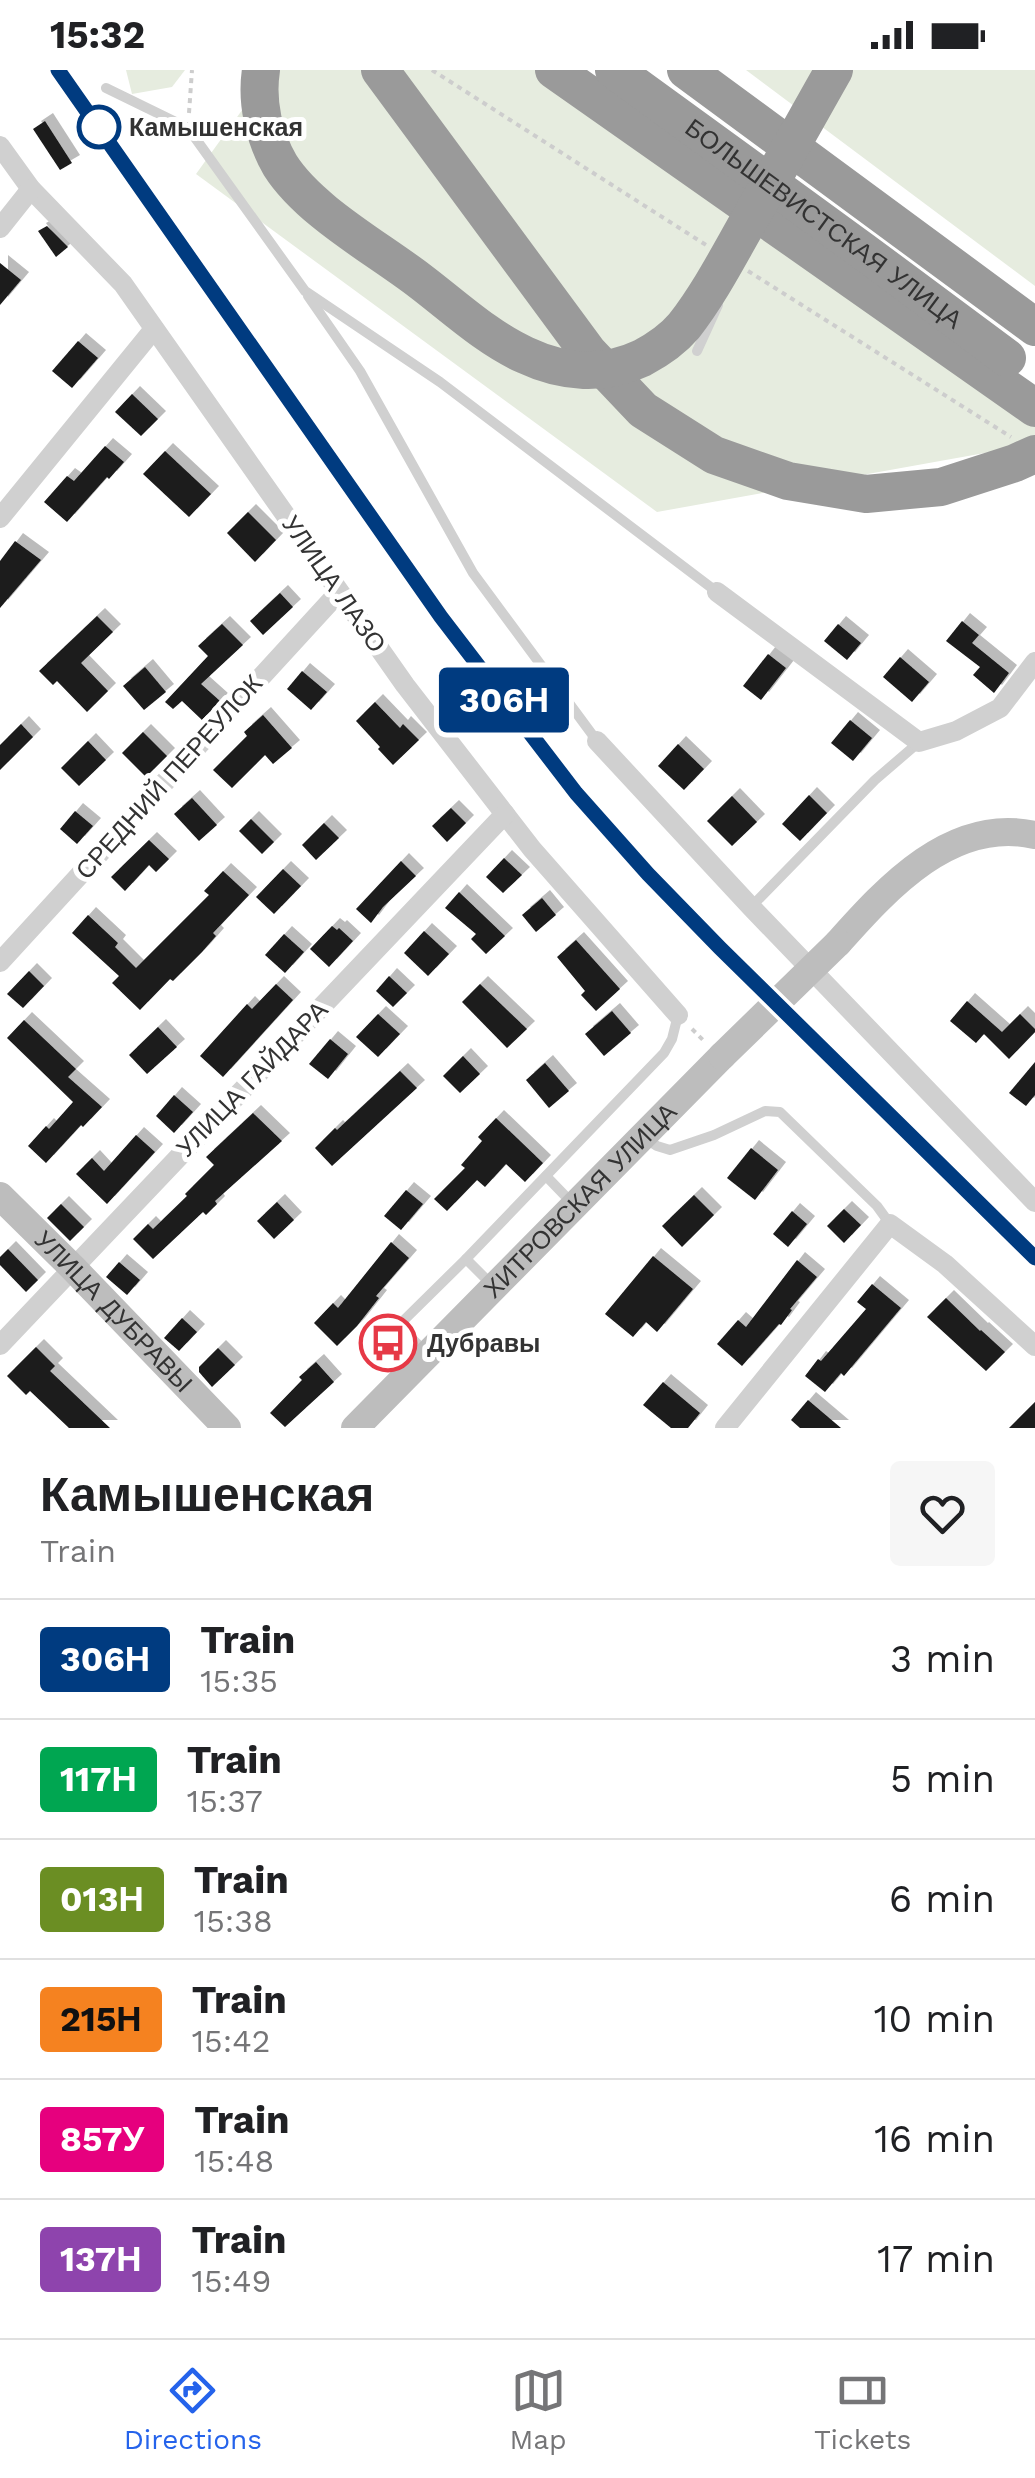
<!DOCTYPE html>
<meta charset="utf-8">
<style>
body{margin:0;font-family:"Work Sans",sans-serif;background:#f6f6f6;color:#202124;height:100vh;display:flex;flex-direction:column;font-size:38px;white-space:nowrap}
*{box-sizing:border-box;margin:0}
p{font-size:32px;color:#757577}
.icon{flex:none;width:55px;height:55px;fill:none;stroke:currentColor;stroke-width:2;stroke-linecap:round;stroke-linejoin:round}
.map{position:relative;height:1358px;overflow:hidden}
.drawer{display:flex;flex-direction:column;background:#fff;flex:1}
.drawer>*{flex:none}
.badge{padding:0 20px;border-radius:8px;font-size:35px;line-height:65px}
.map>.badge{position:absolute;translate:-50% -50%;box-shadow:0 0 0 5px #fff}
.round{display:grid;place-items:center;flex:none;width:105px;height:105px;border-radius:10px;background:#f6f6f6}
.overview{display:flex;align-items:center;justify-content:space-between;height:170px;padding:0 40px}
h1{font-size:48px;font-weight:800;line-height:75px}
ul{padding:0;list-style:none}
li{display:flex;align-items:center;gap:30px;height:120px;padding:0 40px;border-top:2px solid #e0e0e0}
li div{flex:1}
li b{display:block;font-size:38px}
li em{font-style:normal}
li .badge{min-width:110px;font-weight:700;text-align:center}
.status{display:flex;justify-content:space-between;align-items:center;height:70px;padding:0 50px;background:#fff;direction:ltr}
.status svg{height:28px;fill:currentColor}
.tabs{display:flex;justify-content:space-around;align-items:center;height:140px;border-top:2px solid #e0e0e0;background:#fff;font-size:28px;color:#757577}
.tabs a{display:grid;justify-items:center;gap:5px}
.tabs .selected{color:#2563eb}
.map>svg:first-child{display:block}
.green{fill:#e6ecdf}
.building{fill:#1a1a1a;filter:url(#shadow)}
.lines{fill:none;stroke-linecap:round;stroke-linejoin:round}
.path{stroke:#cdcdcd;stroke-width:4;stroke-dasharray:5 5;stroke-linecap:butt}
.lane{stroke:#d0d0d0;stroke-width:10}
.street{stroke:#d0d0d0;stroke-width:20}
.secondary{stroke:#bdbdbd;stroke-width:28}
.highway{stroke:#9a9a9a;stroke-width:38}
.rail-casing{stroke:#888;stroke-width:9}
.rail{stroke:#fff;stroke-width:5;stroke-dasharray:15;stroke-linecap:butt}
.secondary-bridge{stroke:#bdbdbd;stroke-width:28}
.highway-bridge{stroke:#9a9a9a;stroke-width:38}
.line-casing{stroke:#fff;stroke-width:22}
.line{stroke:#003b80;stroke-width:15}
.stop-dot{fill:#fff;stroke:#003b80;stroke-width:5}
.labels{text-anchor:middle;dominant-baseline:central;stroke-width:10;stroke-linejoin:round;paint-order:stroke}
.stop-label{font-size:25px;font-weight:bold;fill:#333;stroke:#fff;text-anchor:start}
.street-label{font-size:25px;fill:#333;stroke:#fff}
.poi-label{font-size:25px;font-weight:bold;fill:#333;stroke:#fff;text-anchor:start}
</style>
<div class="status"><b>15:32</b><svg viewBox="0 0 49 12"><path d="M0 12V9h3v3zM5 12V6h3v6zM10 12V3h3v9zM15 12V0h3v12zM26 1h20v11H26zM47 4h2v5h-2z"/></svg></div>
<div class="map">
<svg width="1035" height="1358" viewBox="0 0 1035 1358">
<defs>
<filter id="shadow"><feDropShadow dx="8" dy="-8" stdDeviation="0" flood-color="#0004"/></filter>
</defs>
<rect width="100%" height="100%" fill="#fff"/>
<!-- green -->
<g class="green">
<polygon points="126,0 185,0 172,17 132,24"/>
<polygon points="271,0 574,0 1035,339 1035,374 657,442 196,104"/>
<polygon points="746,0 1035,0 1035,216"/>
</g>
<!-- building -->
<g class="building">
<polygon points="45,51 72,93 60,100 33,59"/>
<polygon points="47,156 68,177 56,187 38,161"/>
<polygon points="0,193 21,210 0,235"/>
<polygon points="78,271 98,288 72,318 52,301"/>
<polygon points="132,324 158,349 141,366 115,342"/>
<polygon points="105,376 124,392 109,409 107,407 67,452 44,432 67,406 74,411"/>
<polygon points="165,381 211,424 189,447 143,404"/>
<polygon points="248,442 276,470 255,492 227,463"/>
<polygon points="15,471 41,490 0,538 0,491"/>
<polygon points="280,523 293,537 263,565 250,551"/>
<polygon points="97,546 113,562 81,593 108,621 87,642 57,611 53,615 39,601"/>
<polygon points="962,551 979,565 972,573 1009,603 994,623 973,605 980,597 946,571"/>
<polygon points="222,554 243,575 201,614 220,631 202,650 182,631 173,639 165,632 208,586 198,576"/>
<polygon points="838,554 861,573 847,590 824,571"/>
<polygon points="768,584 786,598 761,630 743,616"/>
<polygon points="900,587 929,612 912,632 883,607"/>
<polygon points="145,597 166,622 144,640 123,616"/>
<polygon points="302,601 327,622 311,640 287,619"/>
<polygon points="375,632 400,658 403,654 419,670 393,695 378,679 380,677 356,651"/>
<polygon points="263,645 292,678 273,694 265,685 232,718 213,700 247,666 244,662"/>
<polygon points="850,650 872,668 853,691 831,673"/>
<polygon points="21,654 33,667 0,700 0,675"/>
<polygon points="143,662 167,686 146,707 122,683"/>
<polygon points="88,671 106,690 79,716 61,698"/>
<polygon points="678,674 704,699 684,720 658,696"/>
<polygon points="809,725 827,743 800,771 782,754"/>
<polygon points="732,726 757,752 732,776 707,751"/>
<polygon points="192,728 217,755 199,771 174,744"/>
<polygon points="451,738 466,753 447,772 432,756"/>
<polygon points="75,741 93,756 77,774 60,759"/>
<polygon points="251,749 274,772 262,784 239,761"/>
<polygon points="324,753 339,768 316,790 302,775"/>
<polygon points="149,770 169,789 156,802 149,795 125,821 111,807"/>
<polygon points="504,788 522,805 503,823 486,807"/>
<polygon points="401,791 416,806 383,837 371,853 356,839"/>
<polygon points="283,799 301,816 274,844 256,827"/>
<polygon points="223,801 249,825 213,863 216,866 202,882 173,911 170,909 140,940 112,913 119,906 72,863 88,845 118,873 115,877 136,898 209,825 204,821"/>
<polygon points="459,822 505,866 486,884 471,869 476,864 445,838"/>
<polygon points="542,828 556,845 536,862 522,845"/>
<polygon points="332,856 337,860 339,858 353,871 329,897 310,879"/>
<polygon points="424,861 449,884 428,906 404,883"/>
<polygon points="284,864 304,882 285,903 265,885"/>
<polygon points="576,870 620,919 596,941 581,925 585,921 557,887"/>
<polygon points="29,901 44,916 23,938 7,924"/>
<polygon points="389,906 407,923 393,937 376,921"/>
<polygon points="276,914 293,930 223,1007 200,986 247,934 252,939"/>
<polygon points="480,914 527,959 507,978 462,932"/>
<polygon points="967,931 1002,962 1020,944 1035,959 1035,962 1009,989 984,964 976,973 950,951"/>
<polygon points="612,941 631,963 604,986 585,964"/>
<polygon points="378,944 400,964 378,987 356,967"/>
<polygon points="24,950 76,999 68,1007 102,1037 83,1057 81,1055 46,1093 28,1076 46,1056 49,1059 73,1032 7,968"/>
<polygon points="158,957 177,977 147,1004 129,985"/>
<polygon points="330,969 348,984 328,1009 309,994"/>
<polygon points="463,986 480,1004 460,1023 443,1006"/>
<polygon points="1035,992 1035,1025 1026,1036 1009,1023"/>
<polygon points="545,993 569,1021 549,1038 526,1010"/>
<polygon points="400,1001 417,1018 332,1096 315,1078 335,1058 337,1060"/>
<polygon points="174,1025 193,1042 174,1063 156,1046"/>
<polygon points="253,1043 282,1071 215,1131 217,1134 206,1145 203,1142 153,1189 133,1169 148,1154 153,1159 187,1126 185,1124 214,1095 206,1087"/>
<polygon points="496,1048 543,1093 525,1112 506,1094 485,1117 477,1110 447,1141 434,1129 465,1098 461,1095 482,1071 478,1067"/>
<polygon points="136,1065 155,1082 107,1134 76,1104 92,1088 104,1101"/>
<polygon points="751,1078 778,1100 755,1130 727,1108"/>
<polygon points="406,1120 423,1134 401,1160 384,1146"/>
<polygon points="694,1125 714,1145 682,1177 662,1156"/>
<polygon points="277,1132 294,1150 274,1169 257,1151"/>
<polygon points="61,1134 84,1157 70,1171 47,1148"/>
<polygon points="844,1139 861,1155 844,1173 827,1156"/>
<polygon points="792,1141 807,1154 788,1177 773,1164"/>
<polygon points="391,1172 409,1188 376,1226 379,1228 357,1256 337,1276 314,1253 333,1233 338,1238"/>
<polygon points="8,1179 38,1210 26,1222 0,1195 0,1187"/>
<polygon points="653,1186 693,1219 657,1262 646,1252 633,1267 605,1244"/>
<polygon points="797,1190 817,1207 790,1239 792,1240 781,1255 779,1254 742,1296 717,1274 738,1250 746,1257"/>
<polygon points="119,1192 140,1210 127,1225 106,1207"/>
<polygon points="872,1214 901,1238 844,1306 841,1303 825,1322 805,1306 818,1289 821,1291 866,1239 857,1232"/>
<polygon points="946,1228 980,1261 981,1260 1005,1282 986,1301 927,1247"/>
<polygon points="182,1248 197,1262 179,1281 164,1268"/>
<polygon points="36,1277 55,1296 50,1301 110,1358 69,1358 30,1321 26,1325 7,1306"/>
<polygon points="218,1278 235,1295 212,1317 199,1302 199,1297"/>
<polygon points="316,1292 334,1312 285,1357 270,1343 302,1310 299,1307"/>
<polygon points="663,1312 700,1343 688,1358 671,1358 643,1335"/>
<polygon points="808,1330 841,1358 800,1358 791,1350"/>
<polygon points="1035,1332 1035,1358 1009,1358"/>
</g>
<g class="lines">
<!-- path -->
<g class="path">
<polyline points="432,0 706,175"/>
<polyline points="189,43 192,0"/>
<polyline points="748,201 1011,367"/>
<polyline points="692,959 706,973"/>
</g>
<!-- lane -->
<g class="lane">
<polyline points="106,18 188,58 305,221 440,312 717,522"/>
<polyline points="308,226 360,301 473,503 597,671"/>
<polyline points="697,281 718,235"/>
<polyline points="751,837 875,710 918,673"/>
<polyline points="643,1067 657,1076 670,1080 714,1065 765,1041 780,1042 877,1136 890,1154"/>
<polyline points="546,1106 573,1134"/>
<polyline points="466,1189 493,1216"/>
<polyline points="425,1281 398,1256 466,1189 664,983 672,969 678,945"/>
</g>
<!-- street -->
<g class="street">
<polyline points="0,76 31,119 123,214 405,615 532,779 678,945"/>
<polyline points="0,158 31,119"/>
<polyline points="0,448 154,259"/>
<polyline points="717,522 919,672 956,661 1000,638 1035,592"/>
<polyline points="597,671 751,837 1035,1132"/>
<polyline points="0,892 339,522"/>
<polyline points="0,1275 505,744"/>
<polyline points="725,1358 890,1154 945,1194 1035,1276"/>
</g>
<!-- secondary -->
<g class="secondary">
<path d="M838 873C887 818 952 746 1035 765"/>
<path id="s1" d="M0 1126 73 1198 227 1358"/>
<path id="s2" d="M355 1358 722 986"/>
</g>
<!-- highway -->
<g class="highway">
<polyline points="380,0 588,282 643,340 714,385 788,411 866,424 941,417 1015,393 1035,384"/>
<polyline points="554,0 1035,338"/>
<path id="s3" d="M614 0 863 181 1007 288"/>
<polyline points="686,0 1035,257"/>
</g>
<!-- rail casing -->
<g class="rail-casing">
<polyline id="rail" points="59,0 441,547 575,723 648,804 720,878 1035,1188"/>
</g>
<!-- rail -->
<use href="#rail" class="rail"/>
<!-- secondary-bridge -->
<polyline class="secondary-bridge" points="722,986 838,873"/>
<!-- highway-bridge -->
<path class="highway-bridge" d="M261 0C256 32 264 67 280 95 309 141 377 178 420 211 453 236 487 268 525 285 563 303 604 306 642 288 657 280 673 269 684 256 709 224 728 187 748 152 777 102 805 51 834 0"/>
</g>
<g class="lines">
<!-- line casing -->
<g class="line-casing">
<polyline id="line" points="58,0 441,547 576,723 648,804 720,878 1035,1188"/>
</g>
<!-- line -->
<use href="#line" class="line"/>
</g>
<!-- icons -->
<defs>
<g id="bus-ring" transform="scale(2.875)"><circle r="9.5" fill="#fff" stroke="#e63946" stroke-width="1.5"/><path d="M-5-6H5V4H4V6H2V4H-2V6H-4V4H-5ZM-3.5-4V0h7V-4ZM-3.5 1.2v1.5H-2V1.2ZM2 1.2v1.5H3.5V1.2Z" fill="#e63946"/></g>
</defs>
<g fill-rule="evenodd">
<use href="#bus-ring" x="388" y="1273"/>
</g>
<!-- markers -->
<circle class="stop-dot" cx="99" cy="57" r="20"/>
<g class="labels">
<!-- stop labels -->
<g class="stop-label">
<text x="129" y="57">Камышенская</text>
</g>
<!-- street labels -->
<g class="street-label">
<text stroke="none"><textPath href="#s3" startOffset="260">БОЛЬШЕВИСТСКАЯ УЛИЦА</textPath></text>
<text transform="translate(334 514) rotate(55)">УЛИЦА ЛАЗО</text>
<text transform="translate(169 707) rotate(-48)">СРЕДНИЙ ПЕРЕУЛОК</text>
<text transform="translate(252 1009) rotate(-46)">УЛИЦА ГАЙДАРА</text>
<text stroke="none"><textPath href="#s2" startOffset="320">ХИТРОВСКАЯ УЛИЦА</textPath></text>
<text stroke="none"><textPath href="#s1" startOffset="162">УЛИЦА ДУБРАВЫ</textPath></text>
</g>
<!-- poi labels -->
<g class="poi-label">
<text x="427" y="1273">Дубравы</text>
</g>
</g>
</svg>
<b class="badge" style="left:504px;top:630px;background:#003b80;color:#fff">306Н</b>
</div>
<section class="drawer">
<div class="overview"><div><h1>Камышенская</h1><p>Train</p></div><a class="round"><svg class="icon" aria-label="heart" viewBox="0 0 24 24"><path d="M12 20l-8-8c-3-5 5-10 8-4 3-6 11-1 8 4z"/></svg></a></div>
<ul>
<li><span class="badge" style="background:#003b80;color:#fff">306Н</span><div><b>Train</b><p>15:35</p></div><em>3 min</em></li>
<li><span class="badge" style="background:#00a651;color:#fff">117Н</span><div><b>Train</b><p>15:37</p></div><em>5 min</em></li>
<li><span class="badge" style="background:#6b8e23;color:#fff">013Н</span><div><b>Train</b><p>15:38</p></div><em>6 min</em></li>
<li><span class="badge" style="background:#f58220;color:#111">215Н</span><div><b>Train</b><p>15:42</p></div><em>10 min</em></li>
<li><span class="badge" style="background:#e6007e;color:#fff">857У</span><div><b>Train</b><p>15:48</p></div><em>16 min</em></li>
<li><span class="badge" style="background:#8e44ad;color:#fff">137Н</span><div><b>Train</b><p>15:49</p></div><em>17 min</em></li>
</ul>
</section>
<nav class="tabs">
<a class="selected"><svg class="icon" aria-label="directions" viewBox="0 0 24 24"><path d="M12 3l9 9-9 9-9-9zM9 14v-3h6M13 9l2 2-2 2"/></svg>Directions</a>
<a><svg class="icon" aria-label="map" viewBox="0 0 24 24"><path d="M3 6l6-2 6 2 6-2v14l-6 2-6-2-6 2zM9 4v14M15 6v14"/></svg>Map</a>
<a><svg class="icon" aria-label="tickets" viewBox="0 0 24 24"><path d="M3 7h18v10H3zM15 7v10"/></svg>Tickets</a>
</nav>
